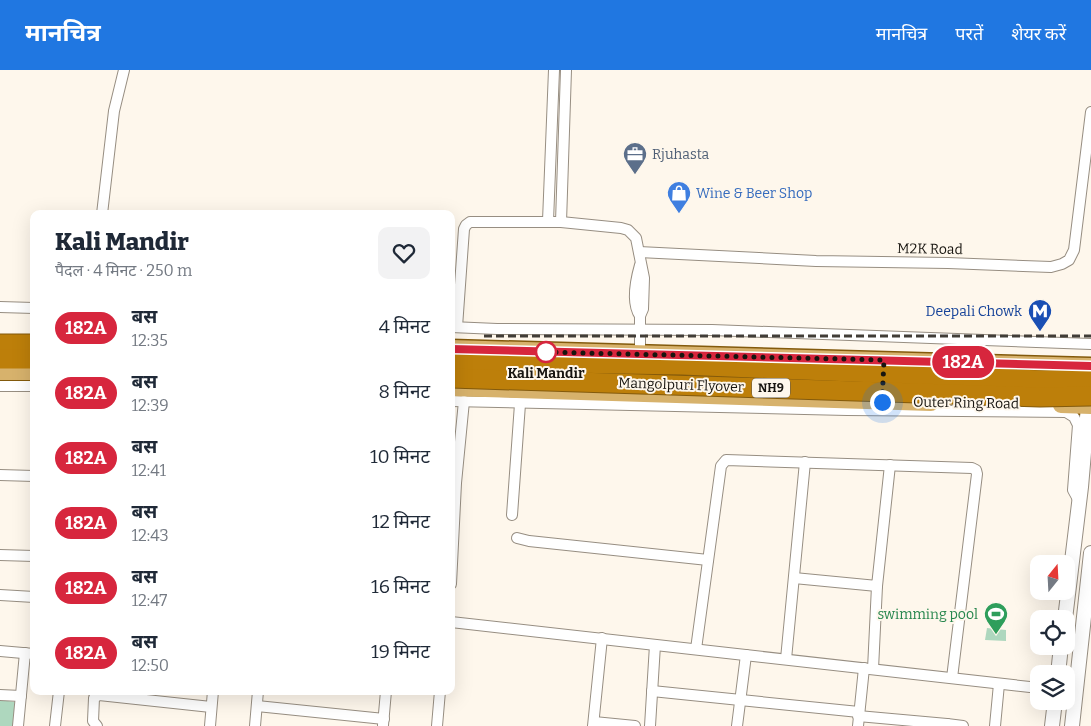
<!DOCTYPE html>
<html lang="hi">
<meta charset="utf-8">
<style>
body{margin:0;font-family:Bitter,"Noto Sans Devanagari",serif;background:#f2f2f3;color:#1f2937;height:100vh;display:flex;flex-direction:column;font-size:19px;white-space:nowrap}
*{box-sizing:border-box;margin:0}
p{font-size:16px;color:#747a83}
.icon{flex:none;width:28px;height:28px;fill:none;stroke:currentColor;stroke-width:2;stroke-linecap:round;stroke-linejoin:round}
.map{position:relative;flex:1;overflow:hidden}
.sheet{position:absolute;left:30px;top:140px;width:425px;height:485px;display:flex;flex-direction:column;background:#fff;border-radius:10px;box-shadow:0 5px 20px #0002}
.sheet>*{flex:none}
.badge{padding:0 10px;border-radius:16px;font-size:18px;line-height:32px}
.needle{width:32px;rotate:18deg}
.controls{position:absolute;left:1030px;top:485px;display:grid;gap:10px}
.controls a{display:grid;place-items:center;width:45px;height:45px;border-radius:10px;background:#fff;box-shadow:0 5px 20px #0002;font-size:25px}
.you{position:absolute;width:25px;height:25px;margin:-12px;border:4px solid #fff;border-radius:50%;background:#1a73e8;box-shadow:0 0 0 8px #1a73e833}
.map>.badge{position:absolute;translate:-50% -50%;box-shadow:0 0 0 2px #fff}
.round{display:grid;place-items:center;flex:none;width:52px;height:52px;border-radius:10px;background:#f2f2f3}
.summary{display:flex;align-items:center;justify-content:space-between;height:85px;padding:0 25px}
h1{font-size:24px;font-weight:800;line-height:38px}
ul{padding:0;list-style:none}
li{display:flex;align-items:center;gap:15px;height:65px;padding:0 25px}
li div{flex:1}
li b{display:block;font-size:19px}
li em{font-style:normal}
li .badge{min-width:55px;font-weight:700;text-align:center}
header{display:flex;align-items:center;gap:30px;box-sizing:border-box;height:70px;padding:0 25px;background:#2077e1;color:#fff}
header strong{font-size:24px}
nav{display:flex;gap:28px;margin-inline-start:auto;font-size:18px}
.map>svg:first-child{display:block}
.green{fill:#aed7be}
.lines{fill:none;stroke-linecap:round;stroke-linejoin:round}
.street-casing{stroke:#978e82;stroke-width:12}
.secondary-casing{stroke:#978e82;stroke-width:16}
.primary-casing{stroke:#835a0c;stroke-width:19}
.highway-casing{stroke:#835a0c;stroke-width:21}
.street{stroke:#fff;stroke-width:10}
.secondary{stroke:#fff;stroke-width:14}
.primary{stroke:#d7b26c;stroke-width:16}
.highway{stroke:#bd7f0a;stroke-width:19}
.rail{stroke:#413d37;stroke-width:3;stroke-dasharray:8 4;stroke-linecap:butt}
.highway-bridge-casing{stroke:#835a0c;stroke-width:21;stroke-linecap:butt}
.highway-bridge{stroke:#bd7f0a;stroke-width:19}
.line-casing{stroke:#fff;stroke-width:11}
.line{stroke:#d7263d;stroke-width:8}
.walk{stroke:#181510;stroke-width:5;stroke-dasharray:0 9}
.stop-dot{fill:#fff;stroke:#d7263d;stroke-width:2.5}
.labels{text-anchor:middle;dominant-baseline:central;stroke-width:4;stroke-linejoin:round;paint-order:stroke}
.shield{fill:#fef7ec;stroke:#5d5952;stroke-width:1}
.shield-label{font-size:12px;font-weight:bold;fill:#181510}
.service-label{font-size:14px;fill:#4e5e75;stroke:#fef7ec;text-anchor:start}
.shop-label{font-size:14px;fill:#366cbe;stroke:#fef7ec;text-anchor:start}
.street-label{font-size:14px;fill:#181510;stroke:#fef7ec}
.transit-label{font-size:14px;fill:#164399;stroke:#fef7ec;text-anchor:end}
.stop-label{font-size:14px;font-weight:bold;fill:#181510;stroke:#fef7ec}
.leisure-label{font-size:14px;fill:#27864d;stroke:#fef7ec;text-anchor:end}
</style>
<header>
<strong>मानचित्र</strong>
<nav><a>मानचित्र</a><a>परतें</a><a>शेयर करें</a></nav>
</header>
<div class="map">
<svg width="1091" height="656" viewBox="0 0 1091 656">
<rect width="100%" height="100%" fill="#fef7ec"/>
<!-- green -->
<g class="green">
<polygon points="987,558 1006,560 1006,571 985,570"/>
<polygon points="0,630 16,632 14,656 0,656"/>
</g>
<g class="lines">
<!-- street casing -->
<g class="street-casing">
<g id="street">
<polyline points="102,144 114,41 124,0"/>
<polyline points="548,151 554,0"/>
<polyline points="561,152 566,0"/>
<polyline points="639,182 816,191 948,193 1051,197 1062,194 1069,190 1074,180 1091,42"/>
<polyline points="0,237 34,238"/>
<path d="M640 246C631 233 636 209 640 195"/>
<polyline points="451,257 497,259 712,260 1091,274"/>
<polyline points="457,257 464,159 466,155 470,152 561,152 621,158 628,160 636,168 644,208 643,239 640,246 640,284"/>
<polyline points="0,316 34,316"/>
<polyline points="451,331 847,340 1066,342 1074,347 1078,355 1073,420 1079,431"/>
<polyline points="0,405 34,406"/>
<polyline points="512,445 520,334"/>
<polyline points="517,468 529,471 708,490"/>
<polyline points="0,485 34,486"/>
<polyline points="794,508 877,516 890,395"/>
<polyline points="451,514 456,413 464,331"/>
<polyline points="0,525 34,527"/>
<polyline points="451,552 1039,618"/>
<polyline points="696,579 721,396 726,390 972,398 976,400 977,404 952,608"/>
<polyline points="0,581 34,584"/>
<polyline points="786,589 805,392"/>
<polyline points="873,599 877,516"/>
<polyline points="652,621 859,642"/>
<polyline points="0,625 21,626"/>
<polyline points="257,636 384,649"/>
<polyline points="858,646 947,654 947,656"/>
<polyline points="594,652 635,656"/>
<polyline points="947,654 963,656"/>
<polyline points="383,655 386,621"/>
<polyline points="18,656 25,583"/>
<polyline points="55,656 59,621"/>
<polyline points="97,656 93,651 94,628 99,625 211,637"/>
<polyline points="210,656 213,621"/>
<polyline points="255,656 258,621"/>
<polyline points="437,656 440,621"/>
<polyline points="593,656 602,568"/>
<polyline points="650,656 655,575"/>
<polyline points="737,656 746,585"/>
<polyline points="858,656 864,598"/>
<polyline points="995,656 999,614"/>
</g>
</g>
<!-- secondary casing -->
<g class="secondary-casing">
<g id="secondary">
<polyline points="1065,549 1081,417 1088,336"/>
<polyline points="1058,604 1061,576"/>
<polyline points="1052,656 1055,631"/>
<polyline points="1072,656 1091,483"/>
</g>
</g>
<!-- primary casing -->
<g class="primary-casing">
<g id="primary">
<polyline points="451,278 1091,296"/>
<polyline points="0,302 34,302"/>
<polyline points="451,318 931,333"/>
<polyline points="1061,335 1091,336"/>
</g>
</g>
<!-- highway casing -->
<g class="highway-casing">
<g id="highway">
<polyline points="0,274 34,274"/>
<polyline points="0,289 34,289"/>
</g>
</g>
<!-- street -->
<use href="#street" class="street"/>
<!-- secondary -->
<use href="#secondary" class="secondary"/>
<!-- primary -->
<use href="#primary" class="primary"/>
<!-- highway -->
<use href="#highway" class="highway"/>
<!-- rail -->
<polyline class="rail" points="484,266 1091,266"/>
<!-- highway-bridge casing -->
<g class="highway-bridge-casing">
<g id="highway-bridge">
<polyline points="451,291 682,295 1041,310 1091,309"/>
<polyline points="451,308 1040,327 1091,326"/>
</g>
</g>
<!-- highway-bridge -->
<use href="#highway-bridge" class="highway-bridge"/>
</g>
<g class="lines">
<!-- line casing -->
<g class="line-casing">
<polyline id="line" points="451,279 1091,296"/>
</g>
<!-- line -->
<use href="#line" class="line"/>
<!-- walk -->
<polyline class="walk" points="546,282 542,282 884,290 882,332"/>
</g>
<!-- icons -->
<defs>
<g id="office-pin" transform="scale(1.25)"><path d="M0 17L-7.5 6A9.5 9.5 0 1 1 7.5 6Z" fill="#5c6f8a" stroke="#fef7ec"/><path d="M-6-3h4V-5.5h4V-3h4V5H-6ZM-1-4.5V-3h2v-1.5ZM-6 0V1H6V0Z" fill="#fff"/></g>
<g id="shop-pin" transform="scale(1.25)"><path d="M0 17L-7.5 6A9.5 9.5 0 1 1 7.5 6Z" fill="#3f7fe0" stroke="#fef7ec"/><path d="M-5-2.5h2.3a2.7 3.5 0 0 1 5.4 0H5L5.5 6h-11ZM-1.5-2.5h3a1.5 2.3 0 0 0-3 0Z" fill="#fff"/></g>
<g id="metro-pin" transform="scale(1.25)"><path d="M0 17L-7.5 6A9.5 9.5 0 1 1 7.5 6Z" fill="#1a4fb4" stroke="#fef7ec"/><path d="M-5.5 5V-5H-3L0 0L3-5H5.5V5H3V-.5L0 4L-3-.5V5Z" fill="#fff"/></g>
<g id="stadium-pin" transform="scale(1.25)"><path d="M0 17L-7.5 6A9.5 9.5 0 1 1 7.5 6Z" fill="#2e9e5b" stroke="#fef7ec"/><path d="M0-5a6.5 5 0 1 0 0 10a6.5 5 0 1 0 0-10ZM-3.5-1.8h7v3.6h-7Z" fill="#fff"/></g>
</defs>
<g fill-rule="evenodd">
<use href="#office-pin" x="635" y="84"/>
<use href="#shop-pin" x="679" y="123"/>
<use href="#metro-pin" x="1040" y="241"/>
<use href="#stadium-pin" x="996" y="544"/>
</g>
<!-- markers -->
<circle class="stop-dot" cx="546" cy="282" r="10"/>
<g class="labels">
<!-- shield labels -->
<rect class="shield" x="752" y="308.5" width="38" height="19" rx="4"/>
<g class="shield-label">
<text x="771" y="318">NH9</text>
</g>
<!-- service labels -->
<g class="service-label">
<text x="652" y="84">Rjuhasta</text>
</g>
<!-- shop labels -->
<g class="shop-label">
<text x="696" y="123">Wine &amp; Beer Shop</text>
</g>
<!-- street labels -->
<g class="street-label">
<text transform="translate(930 179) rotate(1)">M2K Road</text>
<text transform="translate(681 315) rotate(2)">Mangolpuri Flyover</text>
<text transform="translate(966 333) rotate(1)">Outer Ring Road</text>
</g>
<!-- transit labels -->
<g class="transit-label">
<text x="1022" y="241">Deepali Chowk</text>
</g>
<!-- stop labels -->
<g class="stop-label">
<text x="546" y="303">Kali Mandir</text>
</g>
<!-- leisure labels -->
<g class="leisure-label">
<text x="978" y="544">swimming pool</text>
</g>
</g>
</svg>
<div class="controls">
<a><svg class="needle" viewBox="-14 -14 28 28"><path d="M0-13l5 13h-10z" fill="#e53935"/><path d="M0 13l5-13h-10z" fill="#747a83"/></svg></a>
<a><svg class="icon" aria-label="locate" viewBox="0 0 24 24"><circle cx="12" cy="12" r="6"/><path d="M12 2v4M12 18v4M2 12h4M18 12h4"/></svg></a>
<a><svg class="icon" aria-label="layers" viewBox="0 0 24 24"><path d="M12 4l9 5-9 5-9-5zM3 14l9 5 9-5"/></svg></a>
</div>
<div class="you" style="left:882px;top:332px"></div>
<b class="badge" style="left:963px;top:292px;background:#d7263d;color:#fff">182A</b>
<section class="sheet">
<div class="summary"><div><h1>Kali Mandir</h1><p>पैदल · 4 मिनट · 250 m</p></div><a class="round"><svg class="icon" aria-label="heart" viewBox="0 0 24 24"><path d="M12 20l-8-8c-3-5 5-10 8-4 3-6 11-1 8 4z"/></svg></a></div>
<ul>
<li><span class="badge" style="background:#d7263d;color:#fff">182A</span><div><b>बस</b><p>12:35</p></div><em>4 मिनट</em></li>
<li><span class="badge" style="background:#d7263d;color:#fff">182A</span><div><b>बस</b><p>12:39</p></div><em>8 मिनट</em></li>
<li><span class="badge" style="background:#d7263d;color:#fff">182A</span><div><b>बस</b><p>12:41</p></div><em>10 मिनट</em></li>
<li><span class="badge" style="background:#d7263d;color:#fff">182A</span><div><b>बस</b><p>12:43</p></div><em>12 मिनट</em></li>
<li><span class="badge" style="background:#d7263d;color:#fff">182A</span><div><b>बस</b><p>12:47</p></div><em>16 मिनट</em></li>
<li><span class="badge" style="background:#d7263d;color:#fff">182A</span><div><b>बस</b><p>12:50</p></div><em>19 मिनट</em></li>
</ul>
</section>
</div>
